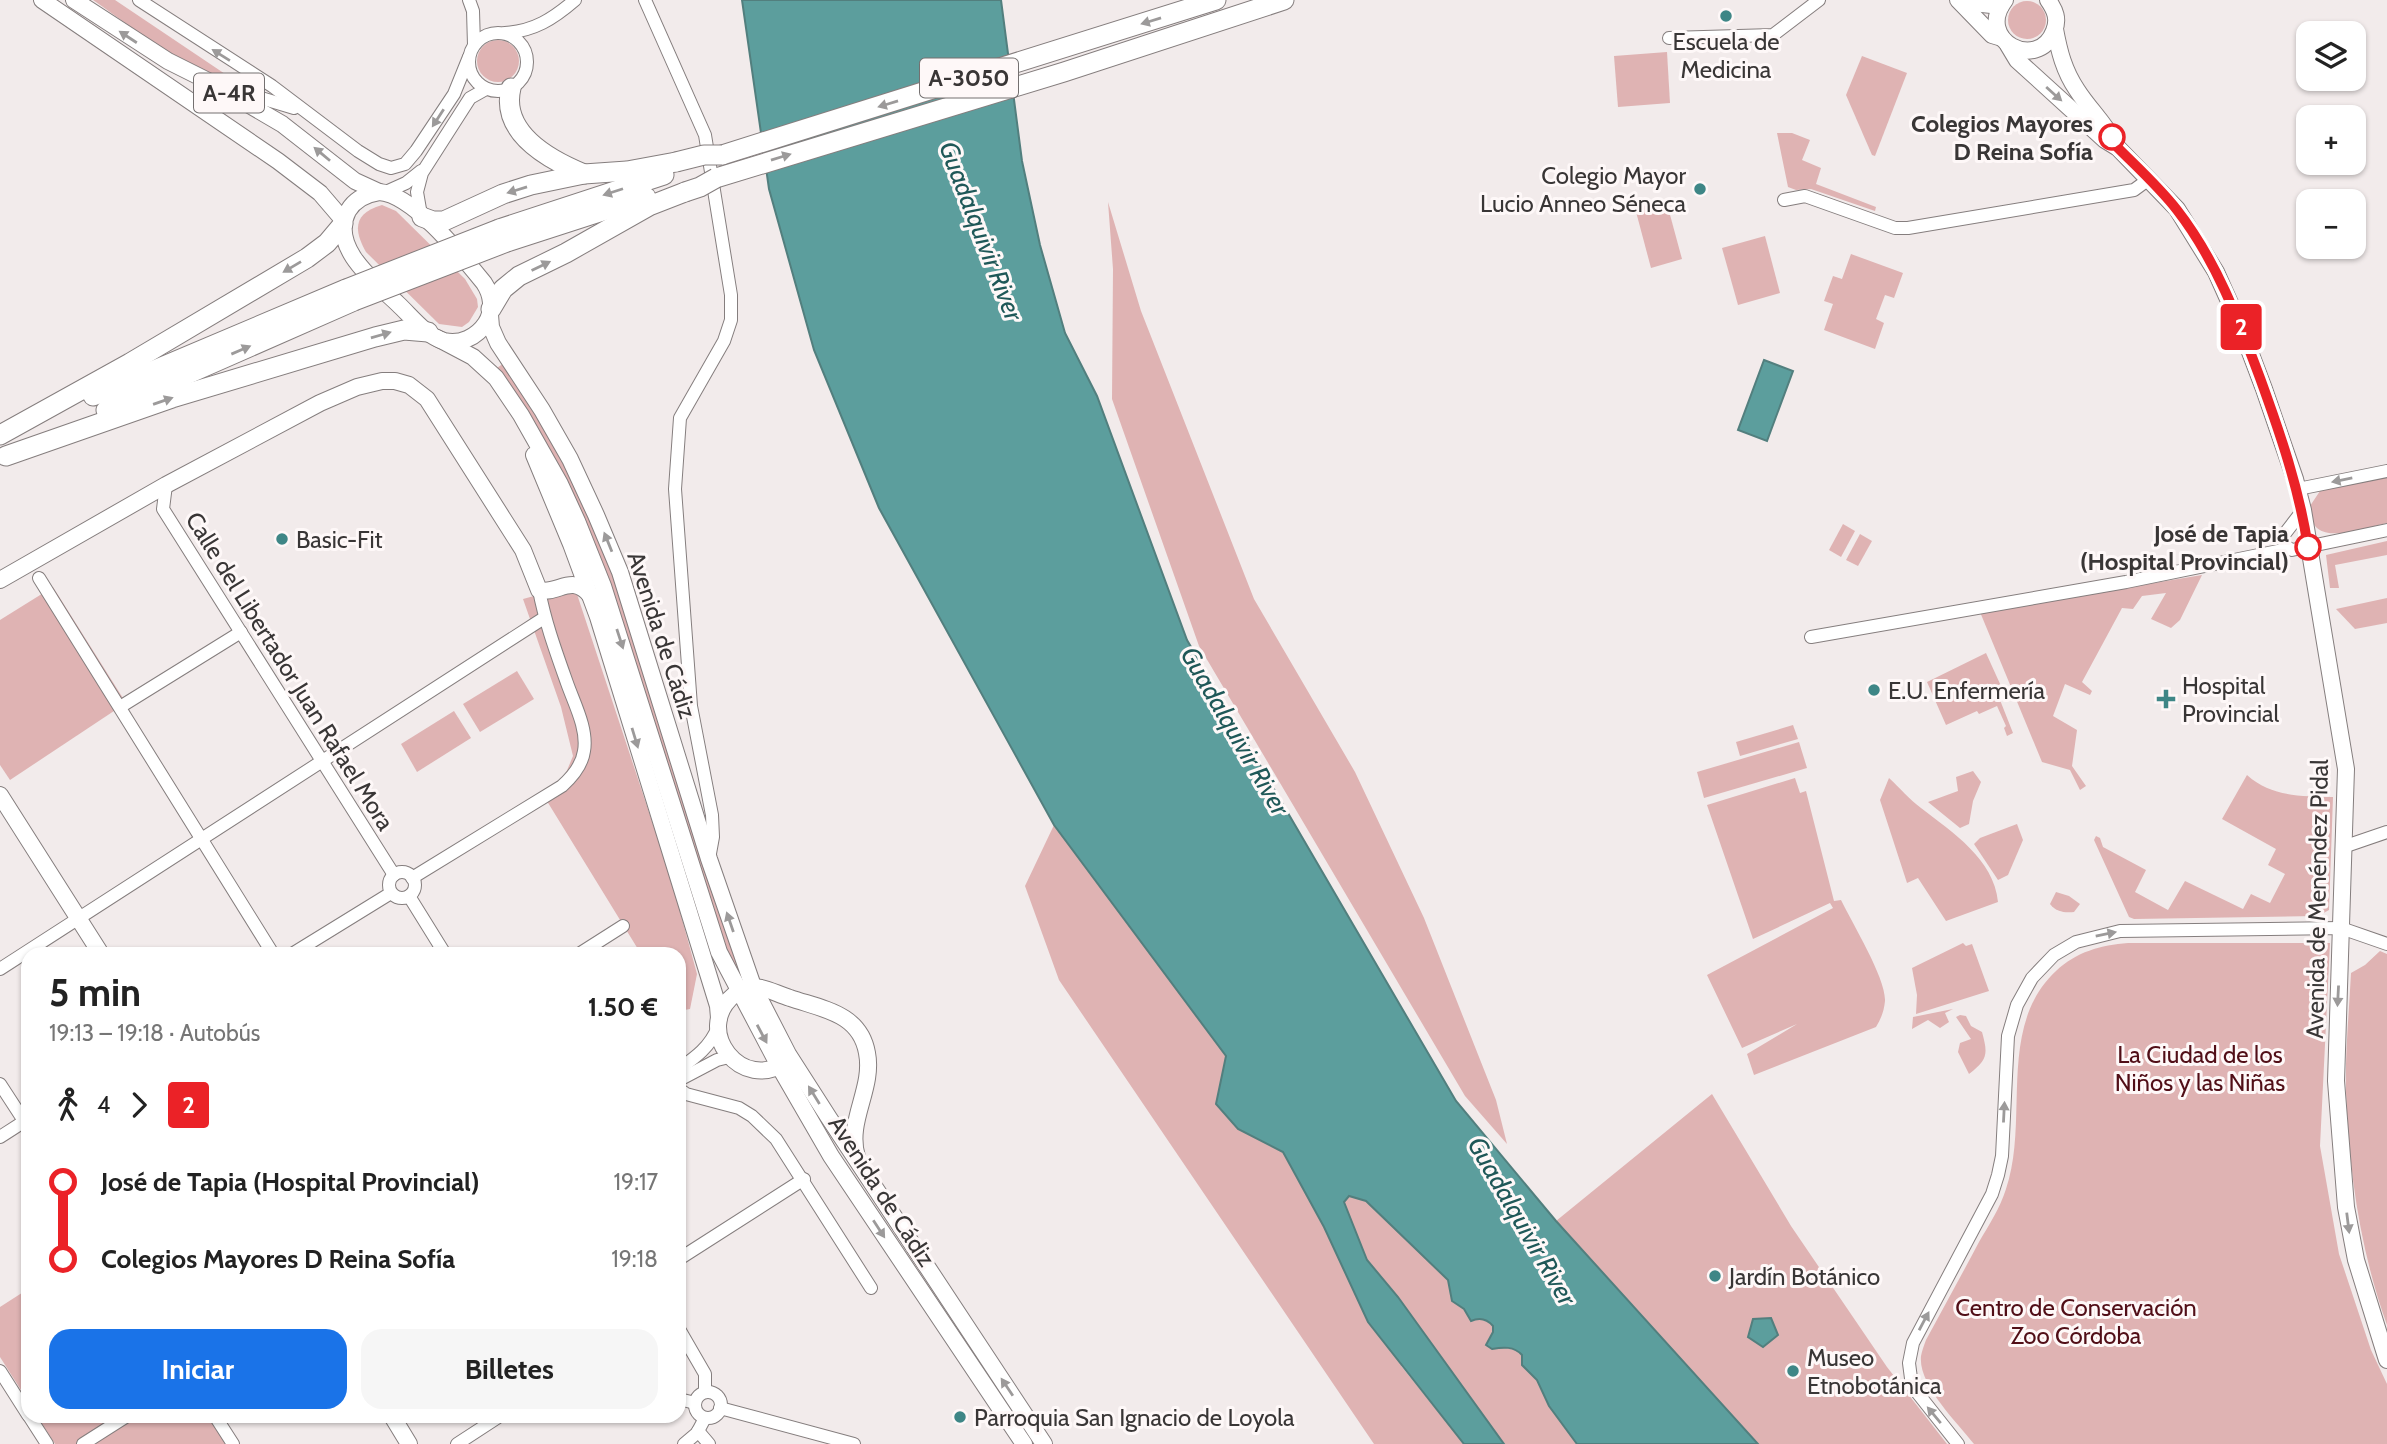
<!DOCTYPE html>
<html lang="es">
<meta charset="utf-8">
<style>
body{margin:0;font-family:Cabin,sans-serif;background:#f6f6f6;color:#222;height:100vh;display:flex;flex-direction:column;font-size:26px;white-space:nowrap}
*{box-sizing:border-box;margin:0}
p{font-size:23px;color:#767676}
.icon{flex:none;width:38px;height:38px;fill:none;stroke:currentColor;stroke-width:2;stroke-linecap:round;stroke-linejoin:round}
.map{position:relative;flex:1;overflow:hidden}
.details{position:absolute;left:21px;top:947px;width:665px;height:476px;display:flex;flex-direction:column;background:#fff;border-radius:21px;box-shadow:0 2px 5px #0004}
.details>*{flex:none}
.badge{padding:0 14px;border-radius:5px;font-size:24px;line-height:46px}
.fabs{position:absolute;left:2296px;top:21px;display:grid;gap:14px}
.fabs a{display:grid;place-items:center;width:70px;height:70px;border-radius:14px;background:#fff;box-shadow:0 2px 5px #0004;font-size:35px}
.map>.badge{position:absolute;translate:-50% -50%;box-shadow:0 0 0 4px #fff}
.legs{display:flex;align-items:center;gap:10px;height:77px;padding:0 28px;font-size:23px}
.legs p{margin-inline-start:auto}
.head{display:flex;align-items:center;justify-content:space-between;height:119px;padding:0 28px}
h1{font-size:38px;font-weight:700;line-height:52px}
.primary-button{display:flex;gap:14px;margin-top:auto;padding:14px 28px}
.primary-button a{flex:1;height:80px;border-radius:21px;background:#1a73e8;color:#fff;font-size:28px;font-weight:700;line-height:80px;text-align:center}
.primary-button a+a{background:#f6f6f6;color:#222}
ul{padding:0 28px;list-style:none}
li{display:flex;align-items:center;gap:24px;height:77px;font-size:26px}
li i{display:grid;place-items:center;width:10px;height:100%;margin:0 9px;background:currentColor}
li i::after{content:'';width:18px;height:18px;margin:-9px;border:5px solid;border-radius:50%;background:#fff}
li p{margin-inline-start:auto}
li:first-child i{background:linear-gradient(#0000 50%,currentColor 0)}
li:last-child i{background:linear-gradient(currentColor 50%,#0000 0)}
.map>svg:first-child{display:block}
.green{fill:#dfb3b3}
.water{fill:#5c9e9d;stroke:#527f7e;stroke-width:2}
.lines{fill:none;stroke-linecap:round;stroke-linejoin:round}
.minor-casing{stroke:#857e7e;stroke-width:14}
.major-casing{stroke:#857e7e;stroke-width:18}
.highway-casing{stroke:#857e7e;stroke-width:21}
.minor{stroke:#fff;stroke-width:12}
.major{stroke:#fff;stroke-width:16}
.highway{stroke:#fff;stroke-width:19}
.highway-bridge-casing{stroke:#857e7e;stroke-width:21;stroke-linecap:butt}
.highway-bridge{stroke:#fff;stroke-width:19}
.oneway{fill:#9c9a9a}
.line-1-casing{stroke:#fff;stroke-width:16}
.line-1{stroke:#eb2227;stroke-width:10}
.poi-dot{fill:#3e8686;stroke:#fef8f8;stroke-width:2.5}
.stop-1-dot{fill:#fff;stroke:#eb2227;stroke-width:3.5}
.labels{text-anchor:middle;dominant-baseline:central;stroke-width:6;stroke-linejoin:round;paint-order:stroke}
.shield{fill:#fef8f8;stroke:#747070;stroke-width:2}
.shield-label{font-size:23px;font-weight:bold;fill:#393636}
.poi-label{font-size:24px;fill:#393636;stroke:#fef8f8;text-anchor:start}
.stop-label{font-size:24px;font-weight:bold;fill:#393636;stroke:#fef8f8;text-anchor:end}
.street-label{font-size:24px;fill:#393636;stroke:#fef8f8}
.park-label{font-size:24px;fill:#510e17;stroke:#fef8f8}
.water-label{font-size:26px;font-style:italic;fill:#1f5858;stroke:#fef8f8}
</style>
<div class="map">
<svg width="2387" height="1444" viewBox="0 0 2387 1444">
<rect width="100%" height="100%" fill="#f2ebeb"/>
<!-- green -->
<g class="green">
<path d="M93 0H115L240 84C185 70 139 32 93 0Z"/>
<circle cx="2027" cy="20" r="19"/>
<circle cx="498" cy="61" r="21"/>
<polygon points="1667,52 1670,103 1618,107 1614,56"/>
<polygon points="1862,56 1907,73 1875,156 1872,155 1846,95"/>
<polygon points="1777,133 1792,133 1810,140 1802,160 1821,168 1816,184 1876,207 1875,211 1811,189 1796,190 1788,187"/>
<polygon points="1666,200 1682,259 1651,268 1635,208"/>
<polygon points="1108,202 1141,311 1254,599 1355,772 1424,918 1496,1100 1507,1144 1465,1096 1199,646 1112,399 1113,269"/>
<path d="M382 205 396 211 465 279 477 299 478 307 469 322 462 327 439 324 366 252C353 229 354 213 382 205Z"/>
<polygon points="1765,236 1780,293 1738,305 1722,248"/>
<polygon points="1851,254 1903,273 1894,298 1885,295 1876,319 1884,323 1875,349 1824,330 1833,304 1824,301 1833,276 1842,279"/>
<polygon points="504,363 554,442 608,559 741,968 736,970 716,925 585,520 533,420 497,368"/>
<path d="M2387 477V523C2362 528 2308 551 2310 506L2320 491Z"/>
<polygon points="1843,524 1855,531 1841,557 1829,550"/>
<polygon points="1860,534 1872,541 1858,566 1846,560"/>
<polygon points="2387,541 2387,555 2335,565 2339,588 2330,588 2326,555"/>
<polygon points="2202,575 2180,620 2171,628 2151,619 2166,593 2142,596 2133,609 2122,608 2082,682 2092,691 2090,695 2065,684 2053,716 2077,730 2072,766 2086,786 2080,790 2070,770 2042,762 1980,612"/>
<polygon points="574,585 672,882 697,974 690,1009 679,1011 679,954 641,954 542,793 563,780 573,756 561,707 523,599"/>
<polygon points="53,587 126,703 10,780 0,765 0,620"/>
<polygon points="2387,598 2387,623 2355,629 2336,609"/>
<polygon points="1986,653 2006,697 2000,700 2013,733 2007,736 2004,728 2006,726 1997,706 1979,714 1977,711 1946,725 1927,682"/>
<polygon points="517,671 534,699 480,732 463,704"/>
<polygon points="454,711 471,738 417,772 401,744"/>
<polygon points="1793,725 1798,739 1740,756 1736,742"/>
<polygon points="1799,742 1807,768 1704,798 1697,772"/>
<polygon points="1973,771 1981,782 1973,801 1969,824 1960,828 1928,802 1958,791 1956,777"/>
<path d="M2247 775C2271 797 2301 796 2333 797L2329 910 2318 916 2134 919 2129 917 2094 840 2096 836 2100 838 2103 847 2146 870 2135 892 2168 910 2185 881 2243 909 2251 894 2270 903 2285 874 2268 865 2276 849 2222 819Z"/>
<path d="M1795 778 1800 793 1806 791 1834 901 1841 900C1852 923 1886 978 1885 1001 1884 1011 1881 1019 1876 1027L1754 1075 1747 1054 1797 1024 1742 1048 1707 975 1833 908 1830 903 1753 939 1707 805Z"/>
<path d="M1889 778C1900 788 1909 799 1921 808 1952 832 1994 859 1998 902L1946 921 1918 878 1907 883 1880 800Z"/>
<polygon points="2017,824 2023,840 2008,875 1998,880 1974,844 1980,838"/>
<polygon points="1054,825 1227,1056 1238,1129 1283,1152 1402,1367 1464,1444 1374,1444 1059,980 1025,886"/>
<path d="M2056 892 2069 896 2080 904 2074 912C2065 913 2056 912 2050 904Z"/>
<polygon points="1963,943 1966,946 1972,944 1989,991 1916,1014 1917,995 1912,968"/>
<path d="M2330 943 2320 1146 2339 1254 2371 1350 2387 1384V1444H1974C1957 1422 1918 1385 1921 1356 1922 1351 1924 1345 1926 1340 1944 1307 1962 1274 1979 1242 1989 1225 2000 1208 2006 1189 2030 1120 1996 1027 2056 971 2076 952 2101 945 2128 943Z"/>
<path d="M2380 951 2387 954V1325C2360 1250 2349 1171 2346 1092 2345 1053 2349 1013 2351 973L2365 965Z"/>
<polygon points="1953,1009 1945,1013 1949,1022 1940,1028 1928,1020 1912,1029 1913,1017"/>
<path d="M1960 1015 1966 1016 1971 1026 1982 1032C1988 1054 1988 1059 1969 1074L1958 1052 1960 1043 1971 1039 1956 1017Z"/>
<polygon points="1712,1094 1791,1226 1887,1367 1947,1444 1758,1444 1556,1221"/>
<path d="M1349 1196 1366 1201 1448 1280 1452 1301 1464 1309 1471 1320C1480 1317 1487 1319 1493 1326V1332L1487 1345 1492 1349C1503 1346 1514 1346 1522 1355V1365L1537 1380 1549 1406 1577 1444H1504L1398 1297 1367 1260 1344 1202Z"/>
<polygon points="28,1289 28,1401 0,1357 0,1307"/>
<polygon points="37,1416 211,1416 229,1444 55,1444"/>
</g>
<!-- water -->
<g class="water">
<path d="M742 0H1001L1022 161 1040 245 1065 333 1097 396 1187 640 1456 1101 1556 1221 1758 1444H1577L1549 1406 1537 1380 1522 1365V1355C1514 1346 1503 1347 1492 1349L1486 1345 1493 1332V1326C1487 1319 1480 1317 1471 1321L1464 1309 1452 1301 1448 1280 1366 1201 1349 1196 1344 1202 1367 1260 1398 1297 1504 1444H1464L1368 1322 1324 1227 1283 1152 1238 1129 1216 1104 1226 1056 1054 825 879 508 814 350 769 189Z"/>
<polygon points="1764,360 1793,371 1767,441 1738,430"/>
<polygon points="1771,1318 1778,1335 1763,1347 1748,1337 1753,1319"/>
</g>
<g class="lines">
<!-- minor casing -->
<g class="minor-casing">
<g id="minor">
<polyline points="139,0 272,86 358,151 379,164 391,168 405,164 416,151 454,94 469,57"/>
<polyline points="469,0 473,11 474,45"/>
<polyline points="645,0 705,135 731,295 731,320 724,341 680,418 675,489 691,706 712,815 713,837 709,859"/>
<circle cx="498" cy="62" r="29"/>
<path d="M505 33C534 31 553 19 575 0"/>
<polyline points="1669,38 1773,35 1819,0"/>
<polyline points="228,88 294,108"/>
<polyline points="386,192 406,183 421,171"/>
<polyline points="1784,200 1805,196 1895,228 1908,228 2134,190 2149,179"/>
<polyline points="421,215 417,192 422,173 470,98 486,89"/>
<polyline points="166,485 163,509 394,875"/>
<polyline points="2298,489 2387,471"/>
<polyline points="2303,510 2283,536 2285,546 2292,550 2387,530"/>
<polyline points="39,578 273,954"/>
<polyline points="1811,637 2126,582 2288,549"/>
<polyline points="120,707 241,632"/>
<polyline points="2343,847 2387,832"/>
<circle cx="402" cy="885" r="13"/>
<path d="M412 878 562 786C572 777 582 766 584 751 588 729 574 703 567 683 556 652 545 622 539 590"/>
<polyline points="409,896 445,954"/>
<polyline points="292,954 391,893"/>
<polyline points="579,954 623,926"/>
<polyline points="0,969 544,618"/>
<path d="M679 1069C696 1057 710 1047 718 1027"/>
<polyline points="679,1080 717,1060 729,1057"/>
<polyline points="0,1084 28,1127"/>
<polyline points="679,1089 686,1094 739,1108 752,1116 776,1139 871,1288"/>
<polyline points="0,1137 28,1119"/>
<polyline points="679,1259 804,1179"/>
<polyline points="679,1329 705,1374 705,1392"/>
<polyline points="0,1371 28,1415"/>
<circle cx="708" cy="1405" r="13"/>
<polyline points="679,1399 695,1403"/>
<polyline points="720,1408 854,1444"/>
<polyline points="29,1416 47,1444"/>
<polyline points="215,1416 233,1444"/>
<polyline points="698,1431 709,1444"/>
<polyline points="83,1444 127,1416"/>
<polyline points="457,1444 500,1416"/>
<polyline points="684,1444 697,1433 705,1418"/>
<polyline points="1958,1444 1912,1386 1909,1363 1913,1343 1992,1194 1998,1175 2002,1156 2008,1036 2017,1005 2032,978 2054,955 2076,942 2120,931 2341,928 2387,944"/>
</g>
</g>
<!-- major casing -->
<g class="major-casing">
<g id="major">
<polyline points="42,0 278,161 320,193 344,221"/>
<polyline points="74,0 168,61 210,82 282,124 355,181 379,192"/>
<polyline points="1958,0 1992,35 2002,38"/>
<polyline points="1975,0 1982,4 2001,6"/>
<path d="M2005 0C1974 40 2038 73 2054 31 2059 19 2055 10 2048 0"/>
<path d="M2055 29C2059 51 2064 71 2077 90 2089 109 2105 123 2115 143"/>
<polyline points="2008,45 2017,60 2105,140 2118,148 2177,209 2216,272 2241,328 2264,389 2295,479 2303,510 2346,769 2336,1081 2346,1207 2356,1260 2387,1360"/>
<path d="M379 192C413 194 462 256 484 283 492 295 494 310 486 323 477 337 460 345 444 341 426 336 411 316 398 304 375 282 329 247 348 211 355 199 366 194 379 192Z"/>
<polyline points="490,315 491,327 498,343 542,410 570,459 596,515 620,572 709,859 753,986 788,1054 829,1118 1044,1444"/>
<polyline points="437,338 473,357 496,378 521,415 560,484 577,521 603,586 719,952 779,1066 831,1156 1024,1444"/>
<polyline points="534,455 571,544 598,617 718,1006 719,1018"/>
<path d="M0 580 166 485 320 403 357 387 382 381H395L409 385 427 399 523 550 539 590C558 595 571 573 590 595"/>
<polyline points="0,795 101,954"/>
<path d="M786 1061C744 1095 690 1030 735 994 755 979 770 992 790 998 822 1009 860 1013 867 1053 874 1089 846 1121 857 1157"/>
<polyline points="392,1416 409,1444"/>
</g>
</g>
<!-- highway casing -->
<g class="highway-casing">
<g id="highway">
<path d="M511 88C500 133 550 160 584 174"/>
<polyline points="722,155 1216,0"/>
<polyline points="716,178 1064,72 1284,0"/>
<polyline points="422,217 433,221 444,221 503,194 531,185 584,174 627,171 676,162"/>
<polyline points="499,229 664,175"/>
<polyline points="507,242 646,197"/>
<polyline points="491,309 503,289 519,276 566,253 649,206 685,192"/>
<polyline points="93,396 346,289"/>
<polyline points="106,410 354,301"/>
<polyline points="0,435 130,363 307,258 327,243 343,224"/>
<polyline points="6,456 172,398 375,337 404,330 428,332"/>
</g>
</g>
<!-- minor -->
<use href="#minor" class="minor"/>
<!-- major -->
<use href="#major" class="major"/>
<!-- highway -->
<use href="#highway" class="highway"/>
<!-- highway-bridge casing -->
<g class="highway-bridge-casing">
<g id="highway-bridge">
<polyline points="676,162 704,155 722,155"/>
<polyline points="685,192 700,187 716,178"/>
<polyline points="346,289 499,229"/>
<polyline points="354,301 507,242"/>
</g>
</g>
<!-- highway-bridge -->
<use href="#highway-bridge" class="highway-bridge"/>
</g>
<!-- one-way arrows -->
<defs><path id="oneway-solid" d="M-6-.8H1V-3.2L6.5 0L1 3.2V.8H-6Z" transform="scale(1.75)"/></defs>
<g class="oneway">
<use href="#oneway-solid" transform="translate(1151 21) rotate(163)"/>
<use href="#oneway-solid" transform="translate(128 37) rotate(-147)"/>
<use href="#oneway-solid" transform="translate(221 55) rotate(-148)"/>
<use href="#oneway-solid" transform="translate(2054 94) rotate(42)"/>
<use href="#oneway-solid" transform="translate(888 104) rotate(163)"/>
<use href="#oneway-solid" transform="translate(438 118) rotate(123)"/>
<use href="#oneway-solid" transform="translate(322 154) rotate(-140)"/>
<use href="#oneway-solid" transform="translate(781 157) rotate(-17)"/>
<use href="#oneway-solid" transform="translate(517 190) rotate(163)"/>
<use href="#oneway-solid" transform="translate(613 192) rotate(162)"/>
<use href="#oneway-solid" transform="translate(541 266) rotate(-26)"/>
<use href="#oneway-solid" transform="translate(292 267) rotate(149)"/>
<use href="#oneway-solid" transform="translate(381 335) rotate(-16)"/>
<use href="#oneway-solid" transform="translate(241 350) rotate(-23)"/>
<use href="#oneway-solid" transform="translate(163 401) rotate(-19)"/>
<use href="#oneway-solid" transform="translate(2342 480) rotate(169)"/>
<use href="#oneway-solid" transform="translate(608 542) rotate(-112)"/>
<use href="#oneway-solid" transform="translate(620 639) rotate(72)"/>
<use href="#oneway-solid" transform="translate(635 738) rotate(73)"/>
<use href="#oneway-solid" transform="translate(730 922) rotate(-109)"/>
<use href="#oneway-solid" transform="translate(2106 934) rotate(-11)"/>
<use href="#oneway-solid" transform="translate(2338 996) rotate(93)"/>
<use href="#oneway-solid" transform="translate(762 1034) rotate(62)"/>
<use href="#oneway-solid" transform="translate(814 1095) rotate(-122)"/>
<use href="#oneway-solid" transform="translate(2004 1112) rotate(-87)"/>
<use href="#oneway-solid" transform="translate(2348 1223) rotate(83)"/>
<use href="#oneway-solid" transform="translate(879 1229) rotate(57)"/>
<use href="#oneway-solid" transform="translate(1924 1321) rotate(-62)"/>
<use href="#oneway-solid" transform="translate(1007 1387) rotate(-124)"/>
<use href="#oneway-solid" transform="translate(1934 1415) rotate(-130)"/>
</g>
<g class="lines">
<!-- line-1 casing -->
<g class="line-1-casing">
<path id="line-1" d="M2112 137 2118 148C2138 168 2160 188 2177 210 2216 260 2238 319 2260 378 2280 433 2299 488 2308 547"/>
</g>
<!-- line-1 -->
<use href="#line-1" class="line-1"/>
</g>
<!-- markers -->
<g class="poi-dot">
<circle cx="1726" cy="16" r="7"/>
<circle cx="1700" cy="189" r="7"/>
<circle cx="282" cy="539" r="7"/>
<circle cx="1874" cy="690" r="7"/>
<path d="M2162.5 688.5h7v7h7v7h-7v7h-7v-7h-7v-7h7z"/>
<circle cx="1715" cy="1276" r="7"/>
<circle cx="1793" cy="1371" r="7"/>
<circle cx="960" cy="1417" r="7"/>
</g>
<g class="stop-1-dot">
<circle cx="2112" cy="137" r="12"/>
<circle cx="2308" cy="547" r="12"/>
</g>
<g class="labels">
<!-- shield labels -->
<g class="shield">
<rect x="920" y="58.5" width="98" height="39" rx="5"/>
<rect x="194" y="73.5" width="70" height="39" rx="5"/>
</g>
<g class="shield-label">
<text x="969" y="78">A-3050</text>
<text x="229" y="93">A-4R</text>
</g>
<!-- poi labels -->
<g class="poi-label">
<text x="1726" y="41" text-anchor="middle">Escuela de<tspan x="1726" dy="28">Medicina</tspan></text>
<text x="1686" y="175" text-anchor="end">Colegio Mayor<tspan x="1686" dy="28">Lucio Anneo Séneca</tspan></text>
<text x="296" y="539">Basic-Fit</text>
<text x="2182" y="685">Hospital<tspan x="2182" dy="28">Provincial</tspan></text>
<text x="1888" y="690">E.U. Enfermería</text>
<text x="1729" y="1276">Jardín Botánico</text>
<text x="1807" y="1357">Museo<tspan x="1807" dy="28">Etnobotánica</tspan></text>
<text x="974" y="1417">Parroquia San Ignacio de Loyola</text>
</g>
<!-- stop labels -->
<g class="stop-label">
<text x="2093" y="123">Colegios Mayores<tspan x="2093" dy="28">D Reina Sofía</tspan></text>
<text x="2289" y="533">José de Tapia<tspan x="2289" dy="28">(Hospital Provincial)</tspan></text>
</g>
<!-- street labels -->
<g class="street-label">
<text transform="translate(662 635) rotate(72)">Avenida de Cádiz</text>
<text transform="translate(290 671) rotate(58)">Calle del Libertador Juan Rafael Mora</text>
<text transform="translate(2317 899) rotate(-89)">Avenida de Menéndez Pidal</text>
<text transform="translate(882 1191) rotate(57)">Avenida de Cádiz</text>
</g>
<!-- park labels -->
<g class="park-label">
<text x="2200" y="1054">La Ciudad de los<tspan x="2200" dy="28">Niños y las Niñas</tspan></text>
<text x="2076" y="1307">Centro de Conservación<tspan x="2076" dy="28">Zoo Córdoba</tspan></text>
</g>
<!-- water labels -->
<g class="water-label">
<text transform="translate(981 231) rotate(69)">Guadalquivir River</text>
<text transform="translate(1235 731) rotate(60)">Guadalquivir River</text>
<text transform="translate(1522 1221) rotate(60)">Guadalquivir River</text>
</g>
</g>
</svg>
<div class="fabs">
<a><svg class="icon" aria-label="layers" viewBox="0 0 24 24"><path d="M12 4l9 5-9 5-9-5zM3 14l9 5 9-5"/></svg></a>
<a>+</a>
<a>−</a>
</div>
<b class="badge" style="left:2241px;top:327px;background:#eb2227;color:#fff">2</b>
<section class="details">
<div class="head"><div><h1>5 min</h1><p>19:13 – 19:18 · Autobús</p></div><b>1.50 €</b></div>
<div class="legs"><svg class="icon" aria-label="walk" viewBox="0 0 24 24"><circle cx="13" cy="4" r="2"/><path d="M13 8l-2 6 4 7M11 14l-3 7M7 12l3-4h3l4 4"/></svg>4<svg class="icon" aria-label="forward" viewBox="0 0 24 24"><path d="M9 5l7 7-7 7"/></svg><b class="badge" style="background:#eb2227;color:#fff">2</b></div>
<ul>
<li><i style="color:#eb2227"></i><b>José de Tapia (Hospital Provincial)</b><p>19:17</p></li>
<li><i style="color:#eb2227"></i><b>Colegios Mayores D Reina Sofía</b><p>19:18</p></li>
</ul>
<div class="primary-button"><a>Iniciar</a><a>Billetes</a></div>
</section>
</div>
